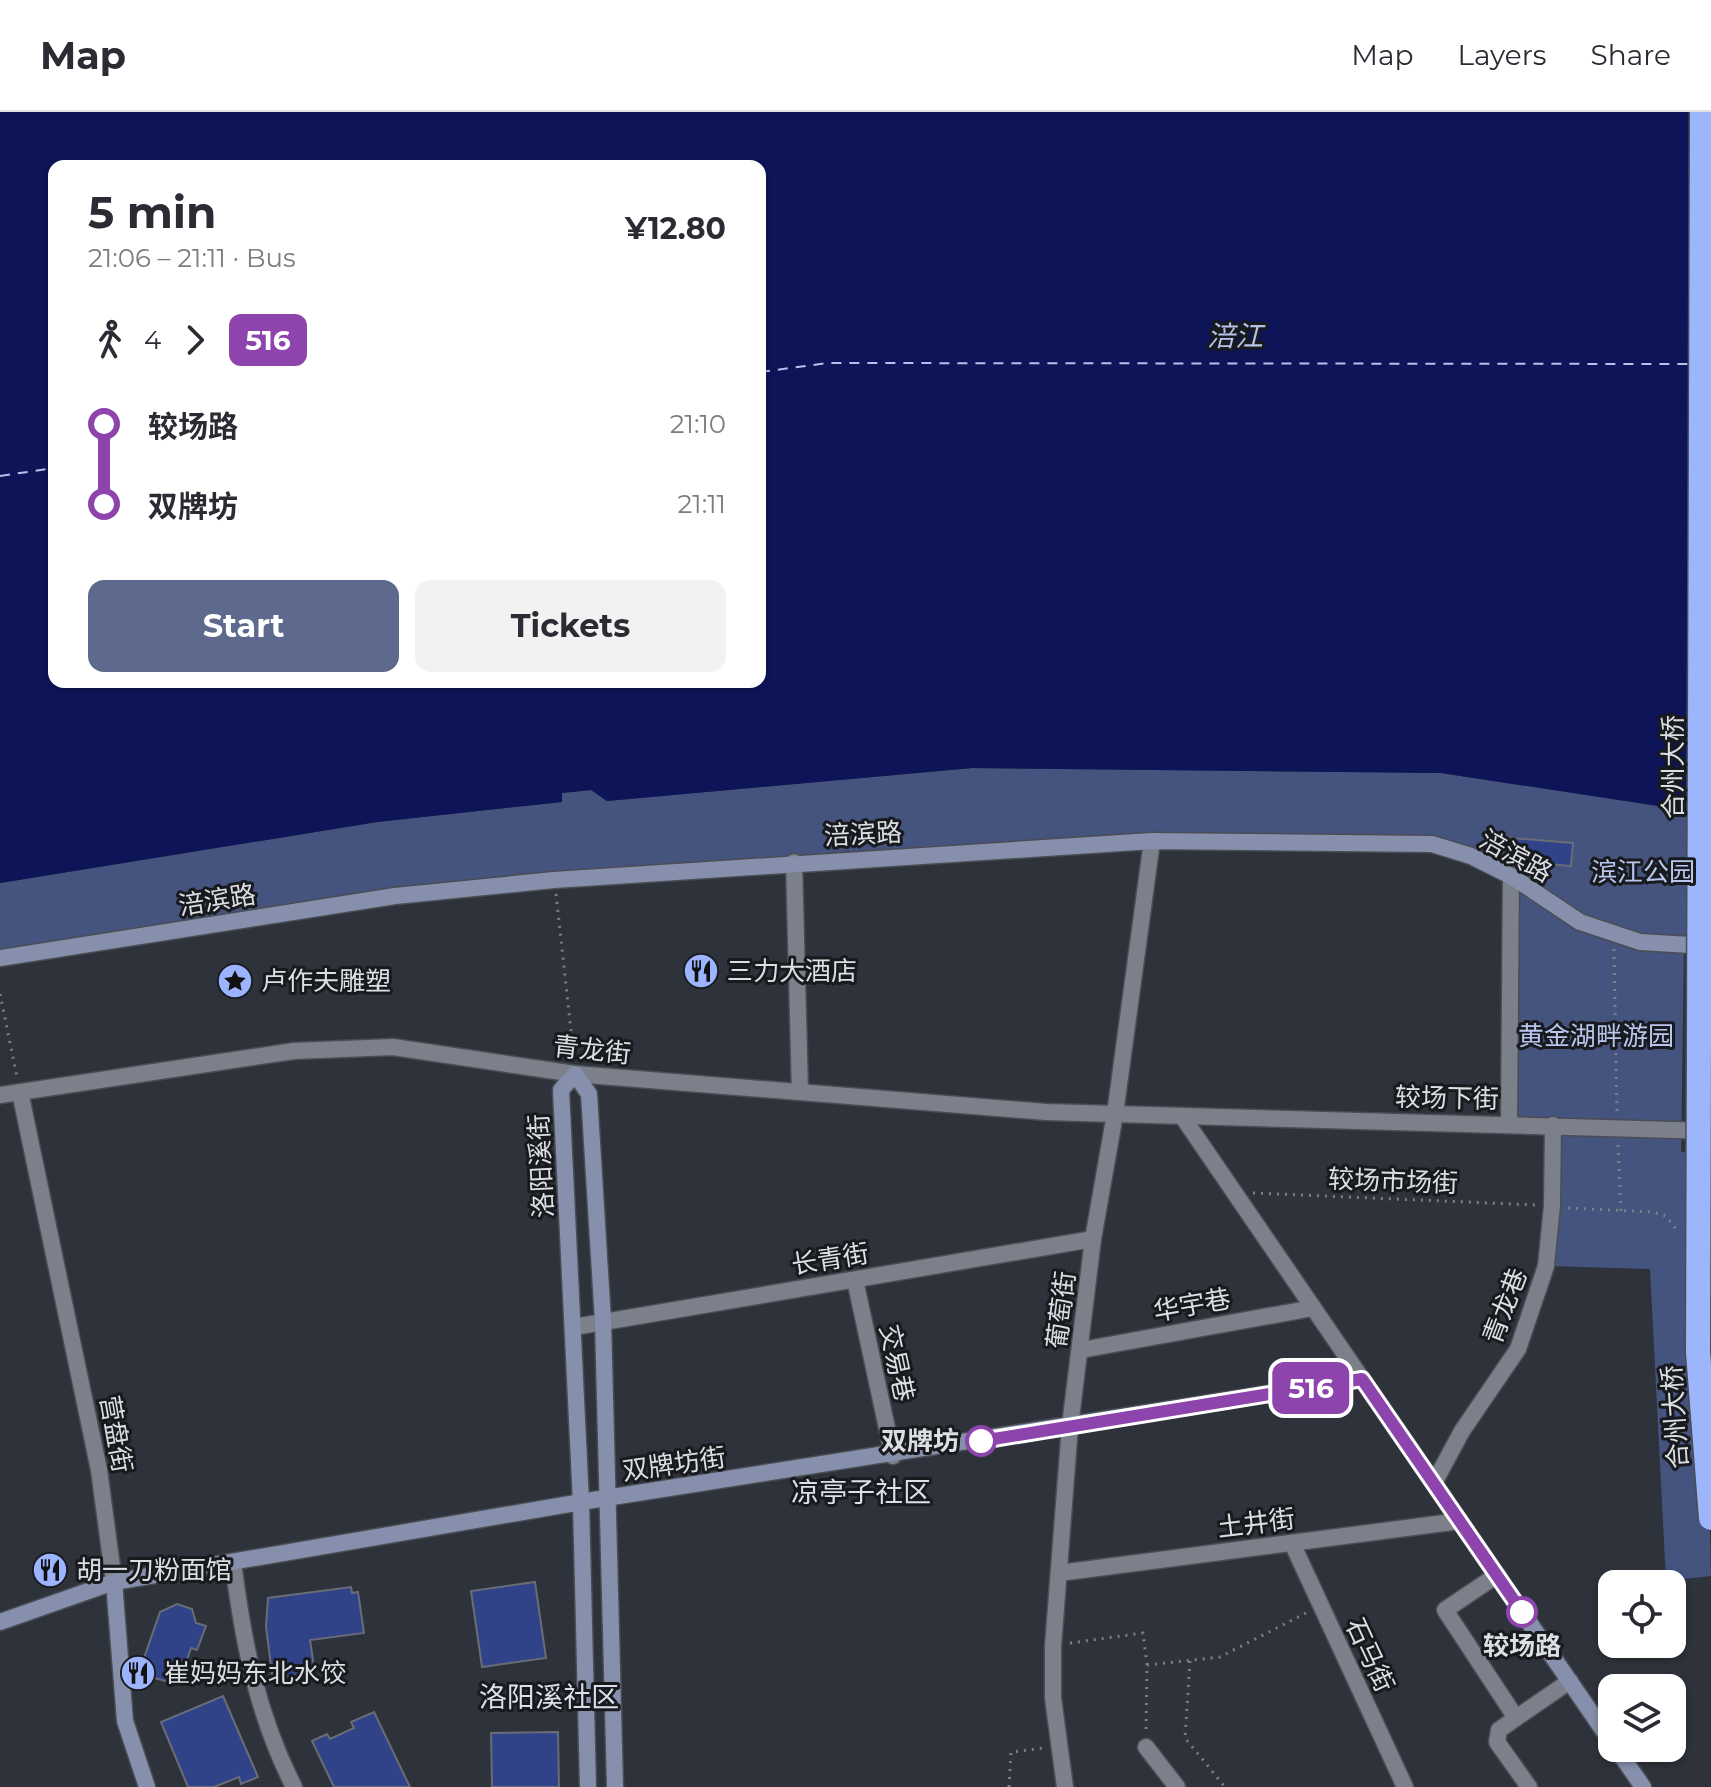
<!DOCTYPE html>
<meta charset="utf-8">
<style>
body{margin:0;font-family:Montserrat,"Noto Sans SC",sans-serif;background:#f2f2f3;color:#2b2b33;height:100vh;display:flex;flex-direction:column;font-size:30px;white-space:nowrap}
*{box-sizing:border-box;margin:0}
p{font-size:26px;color:#7c7c81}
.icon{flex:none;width:44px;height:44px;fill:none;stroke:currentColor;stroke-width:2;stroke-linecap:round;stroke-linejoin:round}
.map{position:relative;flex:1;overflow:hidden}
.drawer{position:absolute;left:48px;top:48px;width:718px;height:528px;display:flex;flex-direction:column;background:#fff;border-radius:16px;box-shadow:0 2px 6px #0004}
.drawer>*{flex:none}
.badge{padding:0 16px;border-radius:12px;font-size:28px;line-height:52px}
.tools{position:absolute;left:1598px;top:1458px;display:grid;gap:16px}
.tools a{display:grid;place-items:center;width:88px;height:88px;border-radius:16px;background:#fff;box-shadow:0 2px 6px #0004;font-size:40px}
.map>.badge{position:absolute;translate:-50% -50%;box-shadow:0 0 0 4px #fff}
.legs{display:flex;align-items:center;gap:12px;height:88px;padding:0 40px;font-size:26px}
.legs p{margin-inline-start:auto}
.headline{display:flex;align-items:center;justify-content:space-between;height:136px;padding:0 40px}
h1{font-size:44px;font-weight:700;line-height:60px}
.action{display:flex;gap:16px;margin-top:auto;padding:16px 40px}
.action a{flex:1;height:92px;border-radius:16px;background:#5e698e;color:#fff;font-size:32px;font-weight:700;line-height:92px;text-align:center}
.action a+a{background:#f2f2f3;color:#2b2b33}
ul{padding:0 40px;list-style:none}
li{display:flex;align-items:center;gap:28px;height:80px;font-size:30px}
li i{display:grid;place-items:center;width:12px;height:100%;margin:0 10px;background:currentColor}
li i::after{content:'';width:20px;height:20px;margin:-10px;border:6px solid;border-radius:50%;background:#fff}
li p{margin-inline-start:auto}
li:first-child i{background:linear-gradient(#0000 50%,currentColor 0)}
li:last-child i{background:linear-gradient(currentColor 50%,#0000 0)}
header{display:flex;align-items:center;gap:48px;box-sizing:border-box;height:112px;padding:0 40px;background:#fff;border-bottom:2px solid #e1e1e2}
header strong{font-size:38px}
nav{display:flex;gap:44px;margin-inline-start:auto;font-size:28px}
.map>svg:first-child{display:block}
.green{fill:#45537f}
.water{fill:#0d1458;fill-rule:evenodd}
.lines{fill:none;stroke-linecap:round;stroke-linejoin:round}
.ferry{stroke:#b5c3ec;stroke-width:2;stroke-dasharray:10 8;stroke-linecap:butt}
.building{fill:#304389;stroke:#696c76;stroke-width:2}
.street-casing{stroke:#4a4d53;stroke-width:19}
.secondary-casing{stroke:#4a4d53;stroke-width:19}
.path{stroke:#7c8086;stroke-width:3;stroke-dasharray:2 6;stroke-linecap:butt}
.street{stroke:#7c808a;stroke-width:16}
.secondary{stroke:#8690ac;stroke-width:16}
.highway-bridge-casing{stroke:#4a4d53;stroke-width:27;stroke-linecap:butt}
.highway-bridge{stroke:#9db5fa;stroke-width:24}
.line-1-casing{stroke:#fff;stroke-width:18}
.line-1{stroke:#8e44ad;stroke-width:12}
.stop-1-dot{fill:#fff;stroke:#8e44ad;stroke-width:4}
.labels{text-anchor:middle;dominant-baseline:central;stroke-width:6;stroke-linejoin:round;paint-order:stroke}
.street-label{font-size:26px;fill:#dbdee3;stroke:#181a1e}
.park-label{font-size:26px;fill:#b7c6ee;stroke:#181a1e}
.poi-label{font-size:26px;fill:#dbdee3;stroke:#181a1e;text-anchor:start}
.stop-label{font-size:26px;font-weight:bold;fill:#dbdee3;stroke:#181a1e;text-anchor:end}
.water-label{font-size:28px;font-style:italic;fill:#b5c3ec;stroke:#181a1e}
.neighbourhood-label{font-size:28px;fill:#dbdfeb;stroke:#181a1e}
</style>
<header>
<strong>Map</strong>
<nav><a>Map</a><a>Layers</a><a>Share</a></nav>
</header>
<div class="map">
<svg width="1711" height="1675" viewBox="0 0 1711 1675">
<rect width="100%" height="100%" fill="#2e323a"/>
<!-- green -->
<polygon class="green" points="972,656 1441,661 1711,702 1711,834 1684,836 1681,1040 1701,1041 1711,1464 1666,1469 1650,1157 1546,1154 1553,1014 1509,1012 1511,765 1432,732 1152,729 554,768 0,846 0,771 377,710 562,690 561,681 592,678 607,689"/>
<!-- water -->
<path class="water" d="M0 0H1711V702L1441 661 972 656 607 689 591 678 562 681V690L377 710 0 771ZM54 54H760V570H54Z"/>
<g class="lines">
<!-- ferry -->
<g class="ferry">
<polyline points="760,260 828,251 1690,252"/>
<polyline points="0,364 54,356"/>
</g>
</g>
<!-- building -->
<g class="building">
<polygon points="1510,726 1573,731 1571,754 1508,749"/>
<polygon points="535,1470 546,1546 482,1555 471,1479"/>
<polygon points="351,1475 352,1481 358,1480 364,1521 310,1528 314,1555 306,1557 306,1562 281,1565 280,1561 272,1562 266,1515 268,1486"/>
<polygon points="177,1492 192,1497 196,1511 206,1514 197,1538 191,1536 182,1563 165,1569 151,1565 143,1549 160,1500"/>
<polygon points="223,1584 258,1665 241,1672 239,1665 214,1675 188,1675 161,1610"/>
<polygon points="374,1600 410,1675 334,1675 312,1629 327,1622 330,1627 354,1616 351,1610"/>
<polygon points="558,1620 559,1675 492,1675 491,1621"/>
</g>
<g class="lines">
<!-- street casing -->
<g class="street-casing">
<g id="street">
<polyline points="794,750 800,980"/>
<polyline points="20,980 99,1358 114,1470"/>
<polyline points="0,983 294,939 393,935 575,962 1046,1000 1711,1019"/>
<polyline points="1182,1004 1362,1267"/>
<polyline points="1509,1012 1511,764"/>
<polyline points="855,1168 893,1344"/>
<polyline points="574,1215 1093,1127"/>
<polyline points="1081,1238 1313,1196"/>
<polyline points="1434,1371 1462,1319 1518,1237 1546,1154 1552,1094 1553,1013"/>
<polyline points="1292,1431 1405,1675"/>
<path d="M233 1450C243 1530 257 1602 294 1675"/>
<polyline points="1059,1461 1460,1409"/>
<polyline points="1497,1463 1445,1498 1516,1606 1570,1569"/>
<polyline points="1516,1606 1499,1618 1497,1630 1529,1675"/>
<polyline points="1146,1635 1177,1675"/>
<polyline points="1065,1675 1053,1586 1053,1534 1070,1314 1093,1127 1115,1002 1152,729"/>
</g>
</g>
<!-- secondary casing -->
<g class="secondary-casing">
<g id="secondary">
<polyline points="0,846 395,784 554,768 1152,729 1432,732 1471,744 1511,764 1580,810 1640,830 1707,834"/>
<polyline points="114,1470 125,1609 147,1675"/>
<polyline points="0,1510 114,1470 593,1388 1362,1267 1612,1631"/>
<polyline points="1616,1636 1643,1675"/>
<polyline points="588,1675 581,1390 561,978 575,962 589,982 603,1209 615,1675"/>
</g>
</g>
<!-- path -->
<g class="path">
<polyline points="556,782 574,946"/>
<polyline points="1614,837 1617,1001"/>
<polyline points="0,882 17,965"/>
<polyline points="1618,1033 1621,1100"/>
<polyline points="1253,1081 1537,1093"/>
<polyline points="1568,1096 1653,1100 1666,1104 1679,1121"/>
<polyline points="1070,1531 1143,1521 1147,1553 1146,1619"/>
<polyline points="1190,1549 1185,1626 1225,1675"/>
<polyline points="1147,1553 1220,1545 1308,1500"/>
<polyline points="1009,1675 1011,1640 1044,1636"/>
</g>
<!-- street -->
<use href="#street" class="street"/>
<!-- secondary -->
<use href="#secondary" class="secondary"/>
<!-- highway-bridge casing -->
<g class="highway-bridge-casing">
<polyline id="highway-bridge" points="1702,0 1698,1240 1711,1406"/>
</g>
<!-- highway-bridge -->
<use href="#highway-bridge" class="highway-bridge"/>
</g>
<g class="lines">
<!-- line-1 casing -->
<g class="line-1-casing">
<polyline id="line-1" points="981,1329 1362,1267 1522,1500"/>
</g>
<!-- line-1 -->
<use href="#line-1" class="line-1"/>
</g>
<!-- icons -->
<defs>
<g id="restaurant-disc" transform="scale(1.8)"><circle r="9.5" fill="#9cb4fd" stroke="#181a1e"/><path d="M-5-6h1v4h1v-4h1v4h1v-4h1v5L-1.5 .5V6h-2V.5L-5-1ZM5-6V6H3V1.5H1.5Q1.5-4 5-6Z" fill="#111"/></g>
<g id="sight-disc" transform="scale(1.8)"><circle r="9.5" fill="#9cb4fd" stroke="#181a1e"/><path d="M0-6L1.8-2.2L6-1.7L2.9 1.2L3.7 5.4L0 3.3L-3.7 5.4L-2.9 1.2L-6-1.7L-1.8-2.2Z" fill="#111"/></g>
</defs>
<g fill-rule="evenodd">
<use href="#restaurant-disc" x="701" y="859"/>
<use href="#sight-disc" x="235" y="869"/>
<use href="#restaurant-disc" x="50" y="1458"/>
<use href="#restaurant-disc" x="138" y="1561"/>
</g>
<!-- markers -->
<g class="stop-1-dot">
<circle cx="981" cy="1329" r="14"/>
<circle cx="1522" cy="1500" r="14"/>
</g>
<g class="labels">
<!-- street labels -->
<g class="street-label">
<text transform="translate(1673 655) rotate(-90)">合州大桥</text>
<text transform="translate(863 722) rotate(-3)">涪滨路</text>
<text transform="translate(1516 744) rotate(29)">涪滨路</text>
<text transform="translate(217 788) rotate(-9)">涪滨路</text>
<text transform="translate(592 938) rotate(6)">青龙街</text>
<text transform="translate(1447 986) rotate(1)">较场下街</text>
<text transform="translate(541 1054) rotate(-93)">洛阳溪街</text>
<text transform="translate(1393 1069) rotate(2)">较场市场街</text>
<text transform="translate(830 1147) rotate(-9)">长青街</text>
<text transform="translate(1192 1193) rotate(-10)">华宇巷</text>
<text transform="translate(1505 1194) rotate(-69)">青龙巷</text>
<text transform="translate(1061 1198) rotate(-83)">葡萄街</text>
<text transform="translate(897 1251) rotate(78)">交易巷</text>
<text transform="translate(1675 1305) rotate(-94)">合州大桥</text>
<text transform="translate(116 1322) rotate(80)">营盘街</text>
<text transform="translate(674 1352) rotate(-8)">双牌坊街</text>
<text transform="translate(1256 1411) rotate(-7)">土井街</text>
<text transform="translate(1370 1543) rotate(65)">石马街</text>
</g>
<!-- park labels -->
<g class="park-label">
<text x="1643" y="760">滨江公园</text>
<text x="1596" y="924">黄金湖畔游园</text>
</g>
<!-- poi labels -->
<g class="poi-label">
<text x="727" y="859">三力大酒店</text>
<text x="261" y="869">卢作夫雕塑</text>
<text x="76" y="1458">胡一刀粉面馆</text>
<text x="164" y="1561">崔妈妈东北水饺</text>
</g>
<!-- stop labels -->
<g class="stop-label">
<text x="959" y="1329">双牌坊</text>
<text x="1522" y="1534" text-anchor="middle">较场路</text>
</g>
<!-- water labels -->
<g class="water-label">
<text x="1235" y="224">涪江</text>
</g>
<!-- neighbourhood labels -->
<g class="neighbourhood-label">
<text x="861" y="1380">凉亭子社区</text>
<text x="549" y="1585">洛阳溪社区</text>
</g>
</g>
</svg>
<div class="tools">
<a><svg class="icon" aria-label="locate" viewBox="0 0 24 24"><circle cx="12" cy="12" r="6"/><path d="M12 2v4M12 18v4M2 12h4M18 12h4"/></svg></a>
<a><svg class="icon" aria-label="layers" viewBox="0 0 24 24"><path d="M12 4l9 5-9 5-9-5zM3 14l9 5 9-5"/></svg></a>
</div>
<b class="badge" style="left:1311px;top:1276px;background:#8e44ad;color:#fff">516</b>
<section class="drawer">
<div class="headline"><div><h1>5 min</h1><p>21:06 – 21:11 · Bus</p></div><b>¥12.80</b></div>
<div class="legs"><svg class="icon" aria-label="walk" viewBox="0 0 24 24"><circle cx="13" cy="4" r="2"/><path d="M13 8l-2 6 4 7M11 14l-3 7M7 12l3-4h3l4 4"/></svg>4<svg class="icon" aria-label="forward" viewBox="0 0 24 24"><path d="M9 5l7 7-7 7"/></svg><b class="badge" style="background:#8e44ad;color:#fff">516</b></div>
<ul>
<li><i style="color:#8e44ad"></i><b>较场路</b><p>21:10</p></li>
<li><i style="color:#8e44ad"></i><b>双牌坊</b><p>21:11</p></li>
</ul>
<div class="action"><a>Start</a><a>Tickets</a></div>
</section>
</div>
